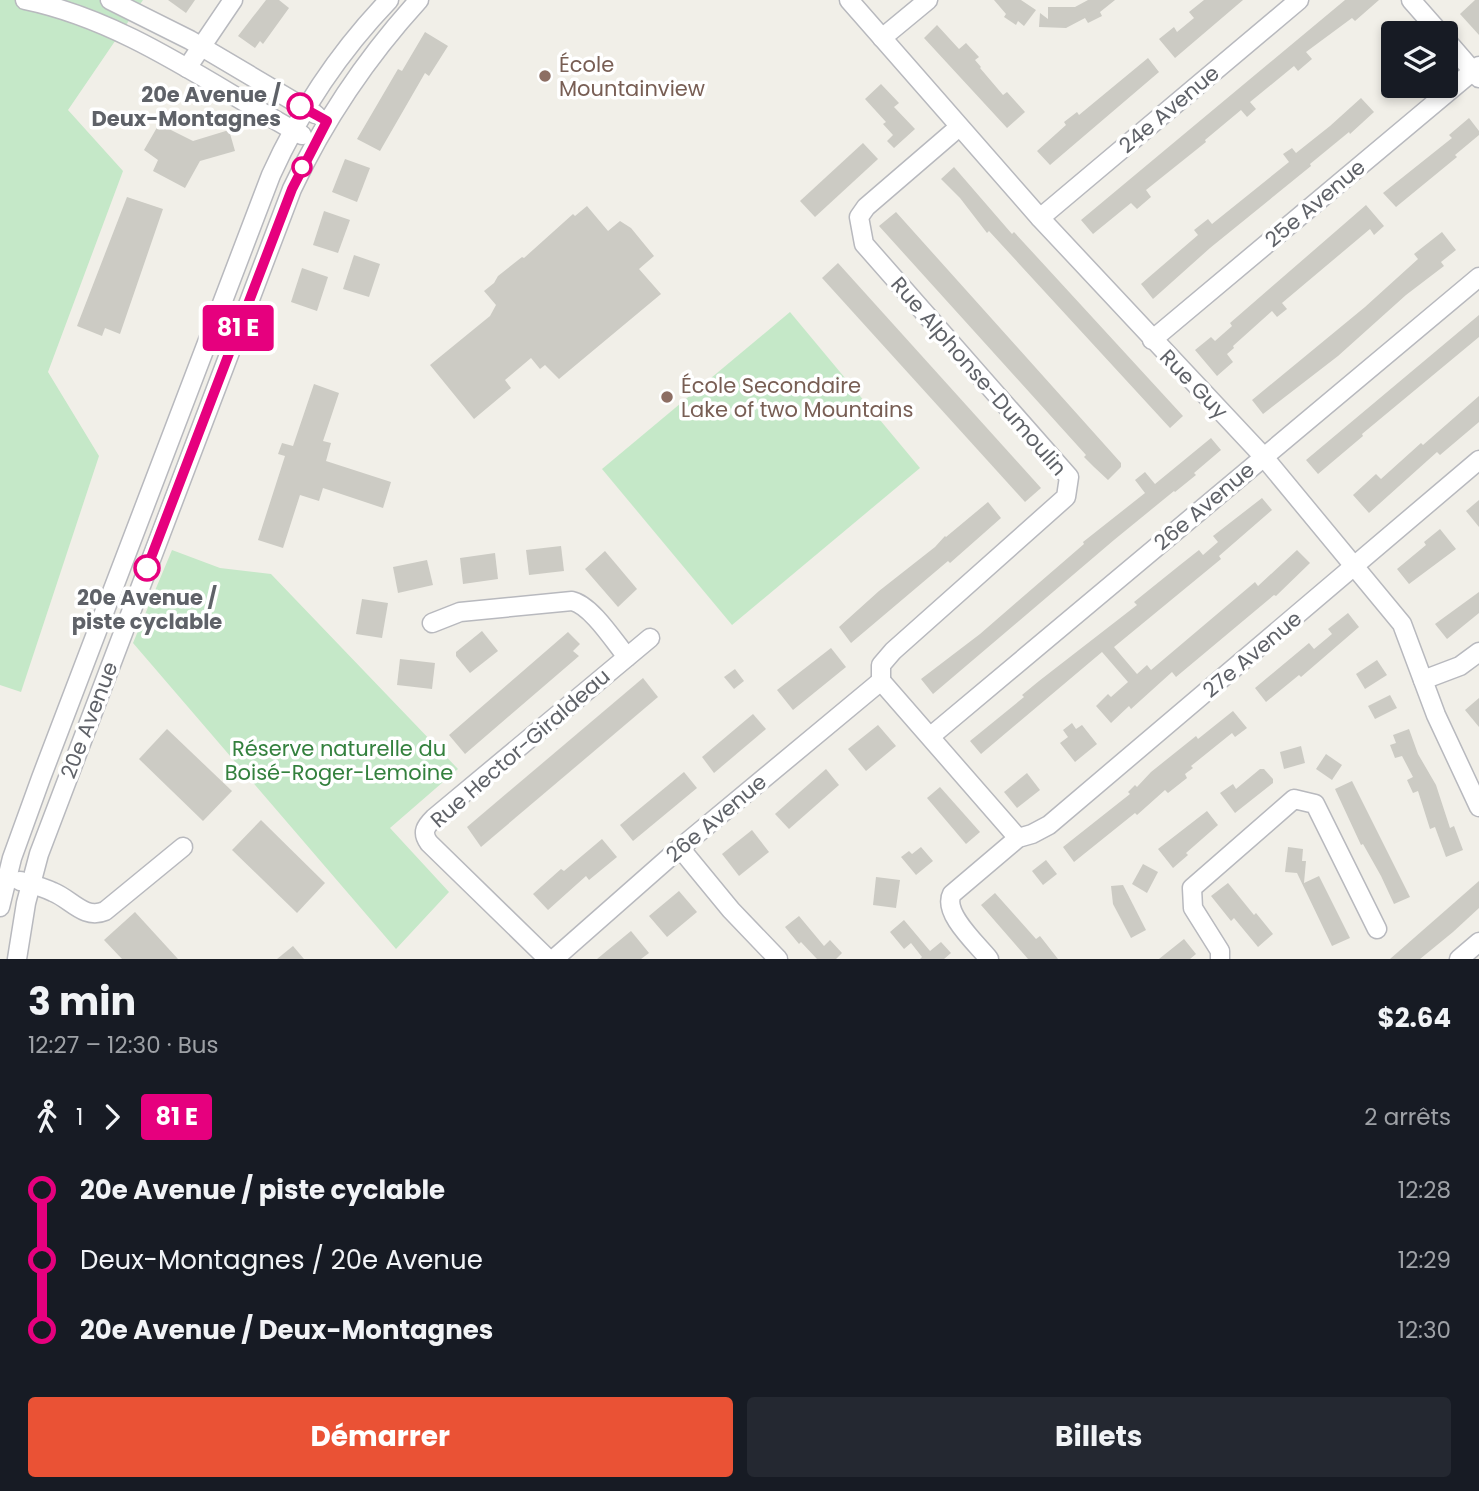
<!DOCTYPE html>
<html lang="fr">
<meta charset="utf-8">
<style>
body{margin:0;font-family:Poppins,sans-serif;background:#242831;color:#f1f3f6;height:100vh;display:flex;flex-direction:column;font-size:26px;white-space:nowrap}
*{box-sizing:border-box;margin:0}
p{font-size:23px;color:#9ea1a6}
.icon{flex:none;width:38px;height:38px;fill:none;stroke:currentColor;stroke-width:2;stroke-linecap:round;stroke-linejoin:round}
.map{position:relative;height:959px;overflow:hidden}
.sheet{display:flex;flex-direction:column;background:#171b24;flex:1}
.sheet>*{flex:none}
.badge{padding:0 14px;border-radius:5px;font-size:24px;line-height:46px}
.controls{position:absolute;left:1381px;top:21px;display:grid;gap:14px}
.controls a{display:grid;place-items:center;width:77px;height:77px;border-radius:7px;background:#171b24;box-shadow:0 4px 10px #0003;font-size:35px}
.map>.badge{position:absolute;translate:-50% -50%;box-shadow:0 0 0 4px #fff}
.legs{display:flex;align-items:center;gap:10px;height:77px;padding:0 28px;font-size:23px}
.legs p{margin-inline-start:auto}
.overview{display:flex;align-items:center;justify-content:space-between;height:119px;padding:0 28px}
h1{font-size:38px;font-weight:700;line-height:52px}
.cta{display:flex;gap:14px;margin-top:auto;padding:14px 28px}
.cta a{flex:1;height:80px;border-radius:7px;background:#ea5235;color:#fff;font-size:28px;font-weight:700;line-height:80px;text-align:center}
.cta a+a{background:#242831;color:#f1f3f6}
ul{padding:0 28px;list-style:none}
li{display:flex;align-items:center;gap:24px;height:70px;font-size:26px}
li i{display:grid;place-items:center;width:10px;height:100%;margin:0 9px;background:currentColor}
li i::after{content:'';width:18px;height:18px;margin:-9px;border:5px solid;border-radius:50%;background:#171b24}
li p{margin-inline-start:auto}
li:first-child i{background:linear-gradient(#0000 50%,currentColor 0)}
li:last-child i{background:linear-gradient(currentColor 50%,#0000 0)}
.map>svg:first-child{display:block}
.green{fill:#c5e8c8}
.building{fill:#cccbc4}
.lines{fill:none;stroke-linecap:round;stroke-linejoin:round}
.minor-casing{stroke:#b8b9be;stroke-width:21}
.minor{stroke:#fff;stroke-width:18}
.line-1-casing{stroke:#fff;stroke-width:16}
.line-1{stroke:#e6007e;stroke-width:10}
.education-dot{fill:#8d6e63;stroke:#fff;stroke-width:2.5}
.stop-1-dot{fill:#fff;stroke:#e6007e;stroke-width:3.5}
.labels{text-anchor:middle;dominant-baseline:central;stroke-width:7;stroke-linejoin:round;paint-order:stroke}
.education-label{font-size:21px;fill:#785e54;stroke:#fff;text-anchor:start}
.stop-label{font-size:21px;font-weight:bold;fill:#5f6268;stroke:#fff;text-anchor:end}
.street-label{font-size:21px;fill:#5f6268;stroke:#fff}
.park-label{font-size:21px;fill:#34813e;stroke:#fff}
</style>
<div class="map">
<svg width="1479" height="959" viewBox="0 0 1479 959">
<rect width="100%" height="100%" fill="#f1efe8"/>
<!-- green -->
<g class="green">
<polygon points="0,0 143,0 68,110 123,171 48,372 99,456 21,692 0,685"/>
<polygon points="790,312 920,468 732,625 602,469"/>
<polygon points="172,550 220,568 271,574 458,769 390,828 449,892 396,949 133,643"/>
</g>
<!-- building -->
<g class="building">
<polygon points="168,0 195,0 186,13"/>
<polygon points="266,0 279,0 289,8 263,44 260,41 255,48 238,36"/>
<polygon points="994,0 1021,0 1036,10 1024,26 1018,21 1016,25 1004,17 1006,14"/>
<polygon points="1088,0 1115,0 1100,12 1102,16 1088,23 1085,18 1066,28 1039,27 1040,13 1048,19 1048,7 1075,7"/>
<polygon points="1204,0 1243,0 1175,58 1159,39 1174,27 1177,32 1194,18 1189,12"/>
<polygon points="1345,0 1379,0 1355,21 1352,18 1306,52 1312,59 1298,71 1294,66 1250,102 1256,109 1247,117 1241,110 1205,140 1206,142 1146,190 1151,197 1137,209 1131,203 1093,234 1081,220"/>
<polygon points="1475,0 1479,0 1479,35 1460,14"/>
<polygon points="937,25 959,49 966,43 979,57 975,60 981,67 980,68 1003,95 1007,92 1025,112 1007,128 924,38"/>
<polygon points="425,32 448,46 429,76 425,73 380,151 357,139 398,69 402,71"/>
<polygon points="1148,58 1159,72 1050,165 1037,151 1066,125 1064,122 1077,112 1079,115"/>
<polygon points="881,84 899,103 894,107 915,129 894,148 887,141 893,135 883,124 886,122 865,99"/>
<polygon points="1361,98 1374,112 1350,134 1349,132 1310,164 1311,166 1210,248 1153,299 1141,284 1198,235 1194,230 1208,219 1212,224 1289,162 1283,154 1292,148 1296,153 1330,126"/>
<polygon points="1469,118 1479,131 1479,135 1455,155 1457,157 1396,207 1383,193 1452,138 1449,135"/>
<polygon points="159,124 193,141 229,130 235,151 200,161 185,188 153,171 158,160 144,150"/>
<polygon points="863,143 878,159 815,217 800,201"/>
<polygon points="345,159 370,168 357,202 332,192"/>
<polygon points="954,167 1012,234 1014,232 1183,416 1170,428 989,231 987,233 960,198 941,179"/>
<polygon points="127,197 163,209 120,334 105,328 102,336 77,326"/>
<polygon points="1366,205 1384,226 1374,235 1370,229 1282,303 1287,309 1277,317 1272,311 1233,346 1234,348 1227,354 1233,362 1217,376 1195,350 1211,337 1215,341 1232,326 1230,323"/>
<polygon points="587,206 608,231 620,221 631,228 654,256 639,269 661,294 559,379 545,365 540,369 531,358 505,380 511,388 474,419 430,365 490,316 496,305 484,291 494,283 498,276 522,257 524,258 573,214 575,216"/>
<polygon points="324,211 350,220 338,253 313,245"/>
<polygon points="896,212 1121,463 1121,467 1108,480 1094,467 1084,457 1086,455 879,226"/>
<polygon points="1442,232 1456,250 1441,262 1444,266 1406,295 1338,356 1263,414 1252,400 1365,307 1418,259 1414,254"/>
<polygon points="354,255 380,264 369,297 343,289"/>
<polygon points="838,263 1041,488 1025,502 822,278"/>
<polygon points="302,268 328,277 317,311 291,302"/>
<polygon points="1479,315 1479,337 1362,434 1363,436 1318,474 1306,460"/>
<polygon points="314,384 339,393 323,441 331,443 326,461 391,482 383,508 323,488 319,501 300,495 283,548 258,540 285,456 278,454 282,443 293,446"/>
<polygon points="1479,396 1479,422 1440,455 1437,452 1369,513 1353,495 1376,474 1381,479 1421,443 1423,445"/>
<polygon points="1211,438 1221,450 1194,473 1196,475 1175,492 1174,491 1114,540 933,694 921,679 980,634 1084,544 1083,542 1145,493 1135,480 1145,472 1155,484"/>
<polygon points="1262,498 1272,510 1219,556 1221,559 1114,647 1137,674 1147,665 1151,670 1255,582 1258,586 1297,550 1310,563 1276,596 1274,595 1176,677 1172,672 1131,709 1129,706 1111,723 1096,706 1108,694 1111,697 1128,682 1102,652 981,754 970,741 1024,697 1022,695 1039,681 1137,605 1134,602 1180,565 1199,550 1203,555 1218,542 1213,536"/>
<polygon points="1479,500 1479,527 1466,511"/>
<polygon points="988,502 1001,518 950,563 948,561 851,643 839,627 879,591 935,547 945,536 946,537"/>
<polygon points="1440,529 1456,549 1409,584 1397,569 1426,545 1424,542"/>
<polygon points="561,546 564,571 529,575 526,550"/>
<polygon points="605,551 637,589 618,607 585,569"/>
<polygon points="495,553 498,579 463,584 460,558"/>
<polygon points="427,560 433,585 398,593 393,567"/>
<polygon points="1479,592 1479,613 1447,639 1435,624"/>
<polygon points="362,599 388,603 382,638 356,634"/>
<polygon points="1348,613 1359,627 1301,677 1299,675 1266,702 1255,688 1309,643 1314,649 1332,634 1328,629"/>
<polygon points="482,631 498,651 470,673 456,656 456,652"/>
<polygon points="568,632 580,644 573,651 579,656 465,754 449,735"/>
<polygon points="831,648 846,667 793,710 777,690"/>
<polygon points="400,659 435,663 432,689 397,685"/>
<polygon points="1377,660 1387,675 1365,689 1356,674"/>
<polygon points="735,669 744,681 734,689 724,677"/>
<polygon points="643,678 658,697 481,847 467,827"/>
<polygon points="1390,695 1397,708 1375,719 1368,706"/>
<polygon points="1479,698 1479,727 1465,710"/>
<polygon points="1233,711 1247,728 1235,737 1232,733 1191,766 1193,768 1185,774 1187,778 1168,793 1165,790 1137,815 1135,813 1074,862 1063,847 1130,794 1128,792 1135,785 1137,787 1151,772 1196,736 1198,739"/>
<polygon points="753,714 766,729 714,773 702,757"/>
<polygon points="1072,723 1076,729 1082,725 1097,744 1075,762 1060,743 1068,737 1063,730"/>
<polygon points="878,725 896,746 866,771 848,749"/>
<polygon points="167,729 232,791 203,821 139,759"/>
<polygon points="1409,729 1418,754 1436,785 1450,828 1454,826 1463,850 1446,857 1435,827 1430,829 1418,791 1413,793 1407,780 1413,777 1402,756 1395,758 1390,745 1396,743 1393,735"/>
<polygon points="1301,746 1305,763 1284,769 1280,752"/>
<polygon points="1326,754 1342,765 1332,780 1316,769"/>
<polygon points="826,769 839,785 789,829 775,814"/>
<polygon points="1260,769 1264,769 1273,779 1273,783 1235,813 1220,793 1233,784 1236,789"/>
<polygon points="684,772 697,788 633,841 620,825"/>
<polygon points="1027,773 1040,790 1017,808 1004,792"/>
<polygon points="1352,781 1410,897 1394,904 1381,876 1363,844 1361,845 1335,789"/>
<polygon points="940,787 980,832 966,844 927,798"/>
<polygon points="1207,811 1218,825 1186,853 1188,855 1173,868 1158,849"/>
<polygon points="261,820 325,883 297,913 232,850"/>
<polygon points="752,830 769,852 739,876 722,854"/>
<polygon points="602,839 617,857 589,880 586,876 548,910 533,894 561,869 564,871"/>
<polygon points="921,847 933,861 916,875 901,857 909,851 912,854"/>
<polygon points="1288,847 1303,849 1302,861 1306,861 1304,883 1319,876 1350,938 1332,946 1297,873 1285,872"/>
<polygon points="1046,860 1057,874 1043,885 1032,871"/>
<polygon points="1143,864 1158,872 1147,893 1132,884"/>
<polygon points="876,877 900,880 896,908 873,905"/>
<polygon points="1479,881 1479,908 1453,932 1420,959 1390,959"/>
<polygon points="1228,883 1254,915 1256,913 1273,934 1258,947 1234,918 1231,921 1211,896"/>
<polygon points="1123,885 1146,930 1131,938 1113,904 1111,886"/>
<polygon points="679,891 697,912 667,937 649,916"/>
<polygon points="995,893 1036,939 1040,936 1058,959 1028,959 981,905"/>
<polygon points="135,912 178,959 122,959 104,940"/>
<polygon points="799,916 824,946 830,940 842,953 836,959 817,959 801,942 799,944 785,927"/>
<polygon points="904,920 930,951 941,942 951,953 944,959 920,959 922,957 911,943 904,949 890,932"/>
<polygon points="631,931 649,953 641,959 597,959"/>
<polygon points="1184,939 1196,954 1190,959 1159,959"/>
<polygon points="293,946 304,959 277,959"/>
</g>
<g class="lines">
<!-- minor casing -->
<g class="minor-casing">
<g id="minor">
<path d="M25 0C127 21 212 86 302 135"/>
<polyline points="110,0 190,40 315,114"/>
<polyline points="849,0 1040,218 1263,456 1402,624 1436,715 1479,807"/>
<polyline points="1411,0 1440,33"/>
<polyline points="882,38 928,0"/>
<polyline points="1446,40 1479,78"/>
<polyline points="187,68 233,0"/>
<polyline points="1040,218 1299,0"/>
<polyline points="1152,340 1479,66"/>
<path d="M432 623 460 612 572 601C591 605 614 641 627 657"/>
<polyline points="1423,680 1460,666 1479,652"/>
<polyline points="881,681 881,665 893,651 1066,497 1069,477 864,244 859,217 866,207 959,127"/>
<polyline points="881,681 1018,838"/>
<polyline points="931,736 1479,277"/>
<polyline points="680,848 731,910 778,959"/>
<path d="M20 881C31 884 43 887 53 892 71 899 84 920 105 911L183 847"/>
<path d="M0 907 12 858 41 778 271 175C300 111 340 51 389 0"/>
<path d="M17 959 26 903 39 854 292 189C325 119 367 57 419 0"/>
<path d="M548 959 429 843C421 832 426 826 434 818L650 638"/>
<polyline points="554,959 680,848 881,681"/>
<path d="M989 959C977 944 942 913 952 894L1018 838 1032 834 1049 825 1479 460"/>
<polyline points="1220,959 1220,951 1193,908 1192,888 1294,799 1315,804 1377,929"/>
<polyline points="1459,959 1479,942"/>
</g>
</g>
<!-- minor -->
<use href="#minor" class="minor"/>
</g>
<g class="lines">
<!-- line-1 casing -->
<g class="line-1-casing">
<polyline id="line-1" points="147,568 292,189 327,121 300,106"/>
</g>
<!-- line-1 -->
<use href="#line-1" class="line-1"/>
</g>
<!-- markers -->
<g class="education-dot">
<circle cx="545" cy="76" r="7"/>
<circle cx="667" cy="397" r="7"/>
</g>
<g class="stop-1-dot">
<circle cx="300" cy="106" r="12"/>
<circle cx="302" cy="167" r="9"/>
<circle cx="147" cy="568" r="12"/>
</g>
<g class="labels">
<!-- education labels -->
<g class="education-label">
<text x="559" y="64">École<tspan x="559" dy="24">Mountainview</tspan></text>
<text x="681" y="385">École Secondaire<tspan x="681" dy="24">Lake of two Mountains</tspan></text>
</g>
<!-- stop labels -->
<g class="stop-label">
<text x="281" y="94">20e Avenue /<tspan x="281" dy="24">Deux-Montagnes</tspan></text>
<text x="147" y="597" text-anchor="middle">20e Avenue /<tspan x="147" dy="24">piste cyclable</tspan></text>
</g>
<!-- street labels -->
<g class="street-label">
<text transform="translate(1169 109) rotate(-40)">24e Avenue</text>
<text transform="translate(1315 203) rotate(-40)">25e Avenue</text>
<text transform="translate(979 376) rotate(49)">Rue Alphonse-Dumoulin</text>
<text transform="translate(1194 384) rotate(46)">Rue Guy</text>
<text transform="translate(1204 506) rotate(-40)">26e Avenue</text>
<text transform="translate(1252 654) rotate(-40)">27e Avenue</text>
<text transform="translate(89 720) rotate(-69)">20e Avenue</text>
<text transform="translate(520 748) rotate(-41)">Rue Hector-Giraldeau</text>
<text transform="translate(716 818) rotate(-40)">26e Avenue</text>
</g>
<!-- park labels -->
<g class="park-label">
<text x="339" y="748">Réserve naturelle du<tspan x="339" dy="24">Boisé-Roger-Lemoine</tspan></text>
</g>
</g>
</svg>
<div class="controls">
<a><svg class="icon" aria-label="layers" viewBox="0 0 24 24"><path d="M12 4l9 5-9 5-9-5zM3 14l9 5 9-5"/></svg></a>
</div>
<b class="badge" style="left:238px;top:328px;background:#e6007e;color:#fff">81 E</b>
</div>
<section class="sheet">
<div class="overview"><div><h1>3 min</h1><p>12:27 – 12:30 · Bus</p></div><b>$2.64</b></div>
<div class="legs"><svg class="icon" aria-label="walk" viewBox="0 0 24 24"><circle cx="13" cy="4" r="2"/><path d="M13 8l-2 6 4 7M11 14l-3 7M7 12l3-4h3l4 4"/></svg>1<svg class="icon" aria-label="forward" viewBox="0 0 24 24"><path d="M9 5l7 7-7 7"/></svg><b class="badge" style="background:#e6007e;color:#fff">81 E</b><p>2 arrêts</p></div>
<ul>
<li><i style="color:#e6007e"></i><b>20e Avenue / piste cyclable</b><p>12:28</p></li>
<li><i style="color:#e6007e"></i><span>Deux-Montagnes / 20e Avenue</span><p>12:29</p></li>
<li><i style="color:#e6007e"></i><b>20e Avenue / Deux-Montagnes</b><p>12:30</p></li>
</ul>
<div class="cta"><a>Démarrer</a><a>Billets</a></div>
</section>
